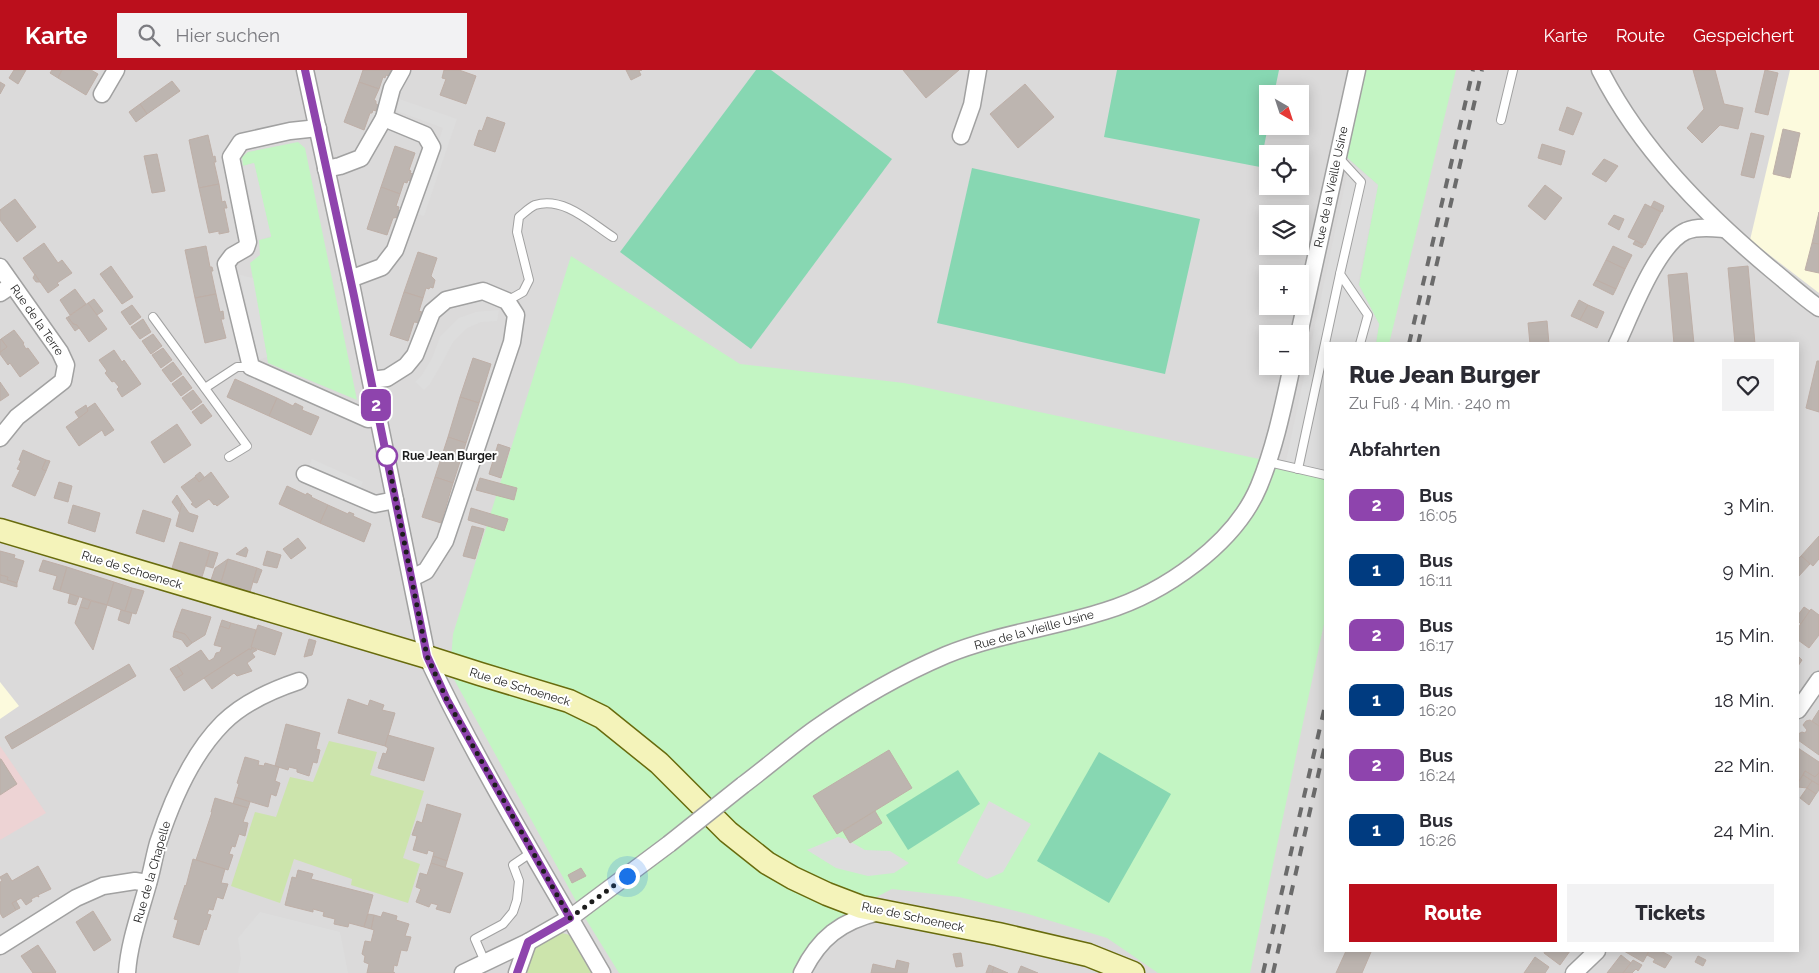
<!DOCTYPE html>
<html lang="de">
<meta charset="utf-8">
<style>
body{margin:0;font-family:Raleway,sans-serif;background:#f2f2f3;color:#2b2b33;height:100vh;display:flex;flex-direction:column;font-size:19px;white-space:nowrap}
*{box-sizing:border-box;margin:0}
p{font-size:16px;color:#7c7c81}
.icon{flex:none;width:28px;height:28px;fill:none;stroke:currentColor;stroke-width:2;stroke-linecap:round;stroke-linejoin:round}
.map{position:relative;flex:1;overflow:hidden}
.details{position:absolute;left:1324px;top:272px;width:475px;height:610px;display:flex;flex-direction:column;background:#fff;border-radius:0px;box-shadow:0 2px 12px #0003}
.details>*{flex:none}
.badge{padding:0 10px;border-radius:8px;font-size:18px;line-height:32px}
.needle{width:32px;rotate:141deg}
.buttons{position:absolute;left:1259px;top:15px;display:grid;gap:10px}
.buttons a{display:grid;place-items:center;width:50px;height:50px;border-radius:0px;background:#fff;box-shadow:0 2px 12px #0003;font-size:25px}
.you{position:absolute;width:25px;height:25px;margin:-12px;border:4px solid #fff;border-radius:50%;background:#1a73e8;box-shadow:0 0 0 8px #1a73e833}
.map>.badge{position:absolute;translate:-50% -50%;box-shadow:0 0 0 2px #fff}
h2{padding:0 25px;font-size:19px;line-height:45px}
.round{display:grid;place-items:center;flex:none;width:52px;height:52px;border-radius:0px;background:#f2f2f3}
.headline{display:flex;align-items:center;justify-content:space-between;height:85px;padding:0 25px}
h1{font-size:24px;font-weight:800;line-height:38px}
.button{display:flex;gap:10px;margin-top:auto;padding:10px 25px}
.button a{flex:1;height:58px;border-radius:0px;background:#bb0f1c;color:#fff;font-size:20px;font-weight:800;line-height:58px;text-align:center}
.button a+a{background:#f2f2f3;color:#2b2b33}
ul{padding:0;list-style:none}
li{display:flex;align-items:center;gap:15px;height:65px;padding:0 25px}
li div{flex:1}
li b{display:block;font-size:19px}
li em{font-style:normal}
li .badge{min-width:55px;font-weight:700;text-align:center}
header{display:flex;align-items:center;gap:30px;box-sizing:border-box;height:70px;padding:0 25px;background:#bb0f1c;color:#fff}
header strong{font-size:24px}
nav{display:flex;gap:28px;margin-inline-start:auto;font-size:18px}
.search{width:350px;height:45px;background:#f2f2f3;display:flex;align-items:center;gap:12px;box-sizing:border-box;padding:0 18px;border-radius:0px;color:#7c7c81;font-size:19px}
.map>svg:first-child{display:block}
.residential{fill:#dbdada;fill-rule:evenodd}
.commercial{fill:#edd3d4}
.education{fill:#fcfadd}
.grass{fill:#cce4ac}
.park{fill:#c3f5c3}
.pitch{fill:#87d7b2}
.parking{fill:#ddd}
.building{fill:#bdb5b0;stroke:#beafa7}
.lines{fill:none;stroke-linecap:round;stroke-linejoin:round}
.lane-casing{stroke:#a1a1a1;stroke-width:10}
.street-casing{stroke:#a1a1a1;stroke-width:19}
.secondary-casing{stroke:#686b0d;stroke-width:25}
.lane{stroke:#fff;stroke-width:8}
.street{stroke:#fff;stroke-width:16}
.secondary{stroke:#f4f3ba;stroke-width:22}
.rail{stroke:#6b6b6b;stroke-width:4;stroke-dasharray:10 10;stroke-linecap:butt}
.street-bridge-casing{stroke:#a1a1a1;stroke-width:19;stroke-linecap:butt}
.street-bridge{stroke:#fff;stroke-width:16}
.line-casing{stroke:#fff;stroke-width:11}
.line{stroke:#8e44ad;stroke-width:8}
.walk{stroke:#1d1d1d;stroke-width:5;stroke-dasharray:0 9}
.stop-dot{fill:#fff;stroke:#8e44ad;stroke-width:2.5}
.labels{text-anchor:middle;dominant-baseline:central;stroke-width:4;stroke-linejoin:round;paint-order:stroke}
.street-label{font-size:12px;fill:#1d1d1d;stroke:#fff}
.stop-label{font-size:12px;font-weight:bold;fill:#1d1d1d;stroke:#fff;text-anchor:start}
</style>
<header>
<strong>Karte</strong>
<div class="search"><svg class="icon" aria-label="search" viewBox="0 0 24 24"><circle cx="10" cy="10" r="6"/><path d="M15 15l6 6"/></svg>Hier suchen</div>
<nav><a>Karte</a><a>Route</a><a>Gespeichert</a></nav>
</header>
<div class="map">
<svg width="1819" height="903" viewBox="0 0 1819 903">
<rect width="100%" height="100%" fill="#ede9e3"/>
<!-- residential -->
<path class="residential" d="M0 0H1819V903H0ZM1268 24H1300V56H1268ZM1268 84H1300V116H1268ZM1268 144H1300V176H1268ZM1268 204H1300V236H1268ZM1268 264H1300V296H1268ZM1325 274H1798V881H1325Z"/>
<!-- commercial -->
<polygon class="commercial" points="0,676 46,743 0,770"/>
<!-- education -->
<g class="education">
<polygon points="1790,0 1819,0 1819,223 1750,170"/>
<polygon points="0,612 19,636 0,649"/>
</g>
<!-- grass -->
<g class="grass">
<polygon points="329,671 377,682 370,705 424,721 403,788 420,794 408,833 351,815 352,809 294,789 280,833 231,816 255,742 276,747 290,707 313,712"/>
<polygon points="562,863 570,865 593,903 527,903 533,878"/>
</g>
<!-- park -->
<g class="park">
<polygon points="1359,0 1456,0 1389,274 1376,274 1379,254 1359,215 1378,115 1342,83"/>
<polygon points="298,72 305,78 357,330 268,293 250,193 260,185 259,170 271,167 254,93 243,96 242,87 248,82"/>
<polygon points="571,186 740,294 904,313 1325,403 1325,549 1250,903 1158,903 1107,868 1028,844 959,827 892,819 861,835 805,882 793,903 619,903 587,851 450,602 453,564"/>
</g>
<!-- pitch -->
<g class="pitch">
<polygon points="756,0 771,0 892,89 751,279 620,182"/>
<polygon points="1117,0 1279,0 1274,24 1268,24 1268,56 1260,97 1104,67"/>
<polygon points="972,98 1200,149 1165,304 937,253"/>
<polygon points="1099,682 1171,724 1109,833 1037,791"/>
<polygon points="958,700 980,734 908,780 886,745"/>
</g>
<!-- parking -->
<g class="parking">
<polygon points="399,29 457,49 424,146 415,143 443,58 397,41"/>
<polygon points="1350,91 1378,115 1358,214 1379,254 1375,274 1325,274 1325,401 1286,391"/>
<polygon points="254,93 271,166 259,170 243,96"/>
<polygon points="240,205 253,208 267,287 258,290"/>
<polygon points="499,240 497,251 481,252 467,258 453,272 441,295 430,314 424,320 415,312 422,305 432,288 440,267 459,248 476,242"/>
<polygon points="312,389 363,412 356,427 305,404"/>
<polygon points="989,731 1031,754 1003,802 987,809 957,793"/>
<polygon points="838,767 846,769 865,780 890,781 909,793 894,803 868,806 836,798 807,780"/>
<polygon points="260,842 340,862 348,903 238,903 241,889 238,868"/>
</g>
<!-- building -->
<g class="building">
<polygon points="14,0 26,0 18,14 9,8"/>
<polygon points="52,0 62,0 58,8 50,3"/>
<polygon points="62,0 91,0 98,4 86,25 58,8"/>
<polygon points="363,0 391,0 389,6 386,5 385,8 383,7 379,19 359,12"/>
<polygon points="444,0 459,0 476,6 466,34 440,25 446,9 442,8"/>
<polygon points="626,0 642,0 639,1 641,5 631,10"/>
<polygon points="903,0 959,0 926,28"/>
<polygon points="1693,0 1715,0 1724,34 1743,38 1738,59 1720,55 1702,73 1687,58 1704,39"/>
<polygon points="1765,0 1778,3 1768,45 1755,42"/>
<polygon points="172,11 180,21 147,44 140,34"/>
<polygon points="0,12 5,15 0,24"/>
<polygon points="359,12 379,19 374,30 376,31 376,34 378,35 376,41 373,40 372,43 370,43 364,60 344,52"/>
<polygon points="1025,14 1054,47 1018,78 990,44"/>
<polygon points="140,34 147,44 136,52 129,42"/>
<polygon points="1567,37 1582,43 1573,65 1559,60"/>
<polygon points="487,47 505,53 495,82 474,75 479,60 482,61"/>
<polygon points="1783,59 1800,63 1790,108 1773,104"/>
<polygon points="1751,63 1764,66 1754,108 1741,105"/>
<polygon points="208,65 213,87 215,86 216,92 214,92 219,114 199,118 189,70"/>
<polygon points="1542,74 1565,81 1561,95 1538,88"/>
<polygon points="395,76 415,83 409,100 411,101 410,103 413,104 410,111 408,110 407,113 404,112 400,124 381,117"/>
<polygon points="157,84 165,121 152,123 144,86"/>
<polygon points="1604,89 1618,96 1606,112 1592,104"/>
<polygon points="219,114 222,132 225,131 227,138 224,138 229,162 219,164 219,161 209,163 199,118"/>
<polygon points="1545,115 1562,128 1545,150 1528,136"/>
<polygon points="381,117 400,124 396,136 399,137 398,140 401,141 399,147 393,148 387,165 367,159"/>
<polygon points="15,129 36,157 17,172 0,150 0,140"/>
<polygon points="1654,131 1664,136 1662,142 1651,137"/>
<polygon points="1645,134 1661,142 1645,175 1628,167"/>
<polygon points="1819,142 1819,174 1812,173"/>
<polygon points="1614,145 1624,149 1619,160 1608,154"/>
<polygon points="1635,171 1644,175 1642,178 1633,174"/>
<polygon points="44,173 58,193 62,190 72,203 57,213 59,215 48,223 23,188"/>
<polygon points="1812,173 1819,174 1819,203 1805,200"/>
<polygon points="206,176 210,197 212,197 213,201 211,201 216,224 195,228 185,180"/>
<polygon points="1613,176 1632,185 1625,199 1606,190"/>
<polygon points="418,182 437,188 431,206 435,210 433,218 430,217 429,219 426,218 423,228 404,222"/>
<polygon points="1606,190 1625,199 1616,219 1596,210"/>
<polygon points="111,196 133,227 122,234 100,204"/>
<polygon points="1748,196 1755,274 1735,274 1728,198"/>
<polygon points="1687,203 1694,274 1674,274 1668,205"/>
<polygon points="35,204 40,212 36,212 33,208"/>
<polygon points="1596,210 1616,219 1613,225 1593,215"/>
<polygon points="75,219 86,234 70,245 60,230"/>
<polygon points="404,222 423,228 419,241 422,242 421,245 423,245 421,253 414,252 408,271 390,265"/>
<polygon points="216,224 220,242 223,241 224,249 221,249 226,268 205,273 195,228"/>
<polygon points="94,229 103,241 97,245 88,233"/>
<polygon points="1579,230 1588,235 1580,250 1571,246"/>
<polygon points="88,233 107,259 89,272 77,255 73,254 68,247"/>
<polygon points="132,235 141,247 130,255 121,242"/>
<polygon points="1588,235 1604,242 1597,258 1580,250"/>
<polygon points="68,247 73,254 77,255 79,258 75,261 66,248"/>
<polygon points="143,249 151,262 140,269 131,257"/>
<polygon points="1547,251 1549,274 1530,274 1528,253"/>
<polygon points="14,260 24,273 23,274 26,279 28,278 39,293 20,307 10,293 8,295 0,284 0,282 7,277 1,269"/>
<polygon points="153,264 162,276 151,284 142,271"/>
<polygon points="1,269 7,277 0,282 0,270"/>
<polygon points="163,278 172,290 161,298 152,285"/>
<polygon points="114,280 122,292 124,290 141,314 122,327 117,319 119,317 114,311 112,312 105,303 107,301 99,290"/>
<polygon points="473,288 491,294 479,333 460,327"/>
<polygon points="1817,291 1819,291 1819,342 1806,338"/>
<polygon points="173,292 182,304 171,312 162,300"/>
<polygon points="183,306 192,318 181,326 172,314"/>
<polygon points="235,309 277,328 269,346 227,327"/>
<polygon points="0,312 9,325 0,331"/>
<polygon points="193,320 202,332 191,340 182,328"/>
<polygon points="460,327 479,333 466,373 448,367"/>
<polygon points="277,328 293,336 295,333 303,337 302,340 319,347 311,365 269,346"/>
<polygon points="95,333 114,360 105,366 102,360 79,376 66,357 88,341 86,339"/>
<polygon points="203,334 212,346 201,354 192,342"/>
<polygon points="86,335 88,341 79,348 75,342"/>
<polygon points="177,354 191,375 164,393 151,372"/>
<polygon points="448,367 466,373 453,413 435,407"/>
<polygon points="498,374 510,378 501,408 489,404"/>
<polygon points="23,380 46,390 42,399 46,401 35,426 12,416 20,400 17,399 21,391 19,390"/>
<polygon points="46,390 50,391 46,401 42,399"/>
<polygon points="200,402 205,408 199,412 195,406"/>
<polygon points="211,402 229,427 217,436 215,434 214,435 209,429 196,438 191,434 193,433 181,417 195,407 199,412"/>
<polygon points="435,407 453,413 441,453 422,447"/>
<polygon points="480,408 517,418 514,430 476,420"/>
<polygon points="59,412 72,416 68,432 54,428"/>
<polygon points="287,416 306,425 307,423 312,426 311,427 328,435 320,453 279,434"/>
<polygon points="177,425 182,433 180,443 172,432"/>
<polygon points="182,433 189,443 198,446 193,462 176,456"/>
<polygon points="73,435 100,443 95,462 68,453"/>
<polygon points="328,435 348,444 349,442 354,444 353,446 371,454 364,472 320,453"/>
<polygon points="471,438 508,449 504,461 468,450"/>
<polygon points="143,440 171,449 164,472 136,463"/>
<polygon points="472,456 484,459 475,489 463,486"/>
<polygon points="1819,466 1819,489 1813,496 1801,486"/>
<polygon points="298,468 306,478 291,489 283,479"/>
<polygon points="180,472 210,481 202,507 172,498"/>
<polygon points="246,477 248,480 246,487 236,484"/>
<polygon points="0,481 15,485 14,488 24,491 17,513 7,510 8,507 0,505"/>
<polygon points="210,481 218,483 213,498 206,496"/>
<polygon points="267,481 281,485 277,498 263,495"/>
<polygon points="1801,486 1810,494 1798,507 1798,489"/>
<polygon points="228,489 221,513 211,510 215,498"/>
<polygon points="228,489 257,498 250,522 221,513"/>
<polygon points="43,490 67,497 60,521 53,519 57,506 39,501"/>
<polygon points="67,497 114,512 107,535 60,521"/>
<polygon points="257,498 262,500 257,513 253,512"/>
<polygon points="0,505 8,507 7,510 17,513 17,517 0,512"/>
<polygon points="114,512 132,518 125,541 107,535"/>
<polygon points="132,518 144,521 136,544 125,541"/>
<polygon points="70,524 79,527 76,535 68,533"/>
<polygon points="83,528 91,531 88,539 80,537"/>
<polygon points="91,531 107,535 93,580 75,553 80,537 88,539"/>
<polygon points="1804,537 1810,541 1801,554 1798,551 1798,545"/>
<polygon points="182,539 211,547 205,565 192,573 185,564 174,561"/>
<polygon points="1811,539 1819,545 1819,565 1809,578 1798,570 1798,558"/>
<polygon points="121,540 132,543 129,554 118,550"/>
<polygon points="222,550 231,553 229,559 220,556"/>
<polygon points="231,553 256,560 251,580 249,579 184,621 176,608 183,604 177,595 201,580 209,591 214,588 216,583 220,582 222,577 214,575 220,556 229,559"/>
<polygon points="258,555 282,563 275,585 251,577"/>
<polygon points="174,561 185,564 192,573 187,577 182,570 173,567"/>
<polygon points="309,569 316,571 312,585 304,587"/>
<polygon points="252,578 257,580 252,583 255,587 247,593 252,601 237,606 234,603 212,619 204,608 249,579 251,580"/>
<polygon points="1798,586 1802,590 1798,596"/>
<polygon points="129,594 136,606 12,679 5,667"/>
<polygon points="177,595 183,604 176,608 170,599"/>
<polygon points="348,629 368,636 370,630 384,635 382,640 395,643 385,676 338,663"/>
<polygon points="1819,640 1819,656 1812,651"/>
<polygon points="1810,650 1819,656 1819,685 1798,670 1798,664 1802,662 1805,663 1807,660 1803,655 1806,651"/>
<polygon points="286,654 320,663 316,679 320,680 317,693 313,692 309,706 297,702 297,699 289,697 288,700 275,696"/>
<polygon points="388,665 434,678 424,711 378,698 383,683 386,684 388,678 385,676"/>
<polygon points="1798,678 1819,692 1819,702 1815,707 1805,701 1798,713"/>
<polygon points="889,680 912,718 837,764 813,726"/>
<polygon points="245,687 259,691 258,695 264,696 265,693 279,697 275,711 280,713 276,726 271,724 268,737 235,727 239,714 237,713"/>
<polygon points="0,689 1,689 17,714 0,725"/>
<polygon points="1805,701 1815,707 1819,703 1819,715 1803,705"/>
<polygon points="1803,705 1812,711 1807,718 1798,717 1798,713"/>
<polygon points="1812,711 1819,715 1819,720 1816,724 1807,718"/>
<polygon points="1807,718 1816,724 1809,735 1800,728"/>
<polygon points="235,727 250,732 248,738 233,734"/>
<polygon points="215,728 248,738 243,752 248,753 245,766 239,764 235,777 232,776 229,784 233,785 228,800 196,790 212,742 211,742"/>
<polygon points="427,734 461,744 447,791 433,786 434,782 428,780 427,784 413,780 417,766 412,765 417,751 422,753"/>
<polygon points="875,741 882,753 850,773 843,761"/>
<polygon points="433,786 447,791 445,798 431,793"/>
<polygon points="193,789 225,799 221,813 228,814 223,829 217,827 213,840 209,839 207,844 211,845 206,860 204,859 199,875 173,867 178,850 174,849 185,815 186,816"/>
<polygon points="431,793 463,803 450,843 436,839 438,835 431,833 429,837 416,832 421,819 416,817 420,803 427,805"/>
<polygon points="38,796 51,819 38,825 39,827 37,826 31,829 32,831 26,835 21,828 12,833 16,840 3,848 0,843 0,812 2,811 0,807 7,803 12,811"/>
<polygon points="581,798 586,806 572,813 568,805"/>
<polygon points="298,800 313,804 311,809 373,825 364,857 349,853 348,857 334,854 335,849 323,846 324,842 313,839 313,842 285,835 292,807 296,808"/>
<polygon points="16,831 20,838 16,840 12,833"/>
<polygon points="93,841 111,870 94,881 76,852"/>
<polygon points="383,842 397,846 396,850 409,854 405,866 411,867 407,881 401,880 397,896 394,895 393,902 395,903 367,903 369,894 364,892 365,886 362,884 365,871 371,872 374,860 371,859 374,845 381,847"/>
<polygon points="368,844 374,845 371,859 364,857"/>
<polygon points="38,875 56,902 55,903 33,903 21,886"/>
<polygon points="1346,881 1371,882 1362,903 1336,903"/>
<polygon points="1545,881 1570,881 1560,895 1544,883"/>
<polygon points="1624,881 1649,881 1643,892"/>
<polygon points="1649,881 1661,881 1672,887 1665,898 1653,892 1655,889 1647,885"/>
<polygon points="961,883 963,896 956,897 953,884"/>
<polygon points="1621,885 1631,893 1623,903 1607,903"/>
<polygon points="1698,886 1706,890 1703,896 1695,892"/>
<polygon points="1535,887 1549,897 1545,903 1524,903"/>
<polygon points="897,890 909,893 907,903 871,903 873,894 895,899"/>
<polygon points="1633,890 1642,895 1638,901 1636,899 1632,903 1623,903"/>
<polygon points="989,895 994,897 992,903 986,903"/>
<polygon points="1021,896 1038,903 1018,903"/>
<polygon points="994,897 1008,903 992,903"/>
</g>
<g class="lines">
<!-- lane casing -->
<g class="lane-casing">
<g id="lane">
<polyline points="1501,50 1513,0"/>
<polyline points="1338,87 1361,112 1340,204 1368,245 1360,274"/>
<path d="M507 231 523 222 529 210 517 162 519 147C524 143 530 137 535 135 564 126 591 153 613 167"/>
<polyline points="153,247 247,376 229,387"/>
<polyline points="205,318 237,297 251,297"/>
<polyline points="1268,392 1325,405"/>
<polyline points="1298,399 1340,204"/>
<polyline points="485,892 475,869 503,854 513,842 517,830 519,811 513,795 532,782"/>
</g>
</g>
<!-- street casing -->
<g class="street-casing">
<g id="street">
<path d="M305 0 350 209 427 587C478 695 542 799 602 903"/>
<path d="M1600 0C1640 79 1705 144 1772 200 1788 213 1803 227 1819 238"/>
<polyline points="102,24 116,0"/>
<polyline points="318,58 290,61 241,72 231,87 248,172 246,178 232,186 226,194 251,297 368,349 379,348"/>
<polyline points="961,66 972,35 978,0"/>
<polyline points="326,99 340,96 361,88 384,48"/>
<polyline points="0,197 60,282 66,295 63,311 17,347 0,368"/>
<polyline points="350,209 382,197 395,180 432,77 425,65 384,48 392,18 402,0"/>
<polyline points="0,223 12,215"/>
<polyline points="1299,264 1357,0"/>
<path d="M1617 274C1631 244 1657 174 1686 161 1698 156 1713 158 1724 159"/>
<polyline points="371,310 387,308 406,296 415,285 432,242 446,230 483,221 507,231 516,245 512,272 445,471 426,501 412,508"/>
<polyline points="305,404 375,434 395,430"/>
<polyline points="1798,640 1819,610"/>
<path d="M743 715C767 697 790 677 815 659 856 630 899 605 946 585 997 564 1052 558 1105 541 1164 523 1235 474 1259 416 1275 377 1283 337 1292 296"/>
<polyline points="0,876 76,828 103,816 135,811 148,813"/>
<path d="M127 903C129 873 140 843 148 814 152 801 154 787 158 773 171 733 192 684 223 653 243 633 272 620 299 611"/>
<polyline points="463,903 528,872 570,848 669,774"/>
<polyline points="517,903 528,872"/>
<path d="M802 903C819 868 841 851 879 842"/>
<polyline points="1574,903 1597,881"/>
</g>
</g>
<!-- secondary casing -->
<g class="secondary-casing">
<polyline id="secondary" points="0,460 427,587 480,604 569,631 602,647 659,693 728,762 767,793 793,808 827,824 861,837 998,864 1088,885 1133,903"/>
</g>
<!-- lane -->
<use href="#lane" class="lane"/>
<!-- street -->
<use href="#street" class="street"/>
<!-- secondary -->
<use href="#secondary" class="secondary"/>
<!-- rail -->
<g class="rail">
<polyline points="1409,274 1473,0"/>
<polyline points="1418,274 1482,0"/>
<polyline points="1263,903 1325,636"/>
<polyline points="1273,903 1325,675"/>
</g>
<!-- street-bridge casing -->
<g class="street-bridge-casing">
<polyline id="street-bridge" points="669,774 743,715"/>
</g>
<!-- street-bridge -->
<use href="#street-bridge" class="street-bridge"/>
</g>
<g class="lines">
<!-- line casing -->
<g class="line-casing">
<polyline id="line" points="305,0 354,226 427,586 447,630 570,848 528,872 517,903"/>
</g>
<!-- line -->
<use href="#line" class="line"/>
<!-- walk -->
<polyline class="walk" points="387,386 386,381 427,586 447,630 570,848 627,806"/>
</g>
<!-- markers -->
<circle class="stop-dot" cx="387" cy="386" r="10"/>
<g class="labels">
<!-- street labels -->
<g class="street-label">
<text transform="translate(1331 117) rotate(-78)">Rue de la Vieille Usine</text>
<text transform="translate(37 250) rotate(55)">Rue de la Terre</text>
<text transform="translate(132 500) rotate(17)">Rue de Schoeneck</text>
<text transform="translate(1034 560) rotate(-15)">Rue de la Vieille Usine</text>
<text transform="translate(520 617) rotate(17)">Rue de Schoeneck</text>
<text transform="translate(152 802) rotate(-74)">Rue de la Chapelle</text>
<text transform="translate(913 847) rotate(12)">Rue de Schoeneck</text>
</g>
<!-- stop labels -->
<g class="stop-label">
<text x="402" y="386">Rue Jean Burger</text>
</g>
</g>
</svg>
<div class="buttons">
<a><svg class="needle" viewBox="-14 -14 28 28"><path d="M0-13l5 13h-10z" fill="#e53935"/><path d="M0 13l5-13h-10z" fill="#7c7c81"/></svg></a>
<a><svg class="icon" aria-label="locate" viewBox="0 0 24 24"><circle cx="12" cy="12" r="6"/><path d="M12 2v4M12 18v4M2 12h4M18 12h4"/></svg></a>
<a><svg class="icon" aria-label="layers" viewBox="0 0 24 24"><path d="M12 4l9 5-9 5-9-5zM3 14l9 5 9-5"/></svg></a>
<a>+</a>
<a>−</a>
</div>
<div class="you" style="left:627px;top:806px"></div>
<b class="badge" style="left:376px;top:335px;background:#8e44ad;color:#fff">2</b>
<section class="details">
<div class="headline"><div><h1>Rue Jean Burger</h1><p>Zu Fuß · 4 Min. · 240 m</p></div><a class="round"><svg class="icon" aria-label="heart" viewBox="0 0 24 24"><path d="M12 20l-8-8c-3-5 5-10 8-4 3-6 11-1 8 4z"/></svg></a></div>
<h2>Abfahrten</h2>
<ul>
<li><span class="badge" style="background:#8e44ad;color:#fff">2</span><div><b>Bus</b><p>16:05</p></div><em>3 Min.</em></li>
<li><span class="badge" style="background:#003b80;color:#fff">1</span><div><b>Bus</b><p>16:11</p></div><em>9 Min.</em></li>
<li><span class="badge" style="background:#8e44ad;color:#fff">2</span><div><b>Bus</b><p>16:17</p></div><em>15 Min.</em></li>
<li><span class="badge" style="background:#003b80;color:#fff">1</span><div><b>Bus</b><p>16:20</p></div><em>18 Min.</em></li>
<li><span class="badge" style="background:#8e44ad;color:#fff">2</span><div><b>Bus</b><p>16:24</p></div><em>22 Min.</em></li>
<li><span class="badge" style="background:#003b80;color:#fff">1</span><div><b>Bus</b><p>16:26</p></div><em>24 Min.</em></li>
</ul>
<div class="button"><a>Route</a><a>Tickets</a></div>
</section>
</div>
